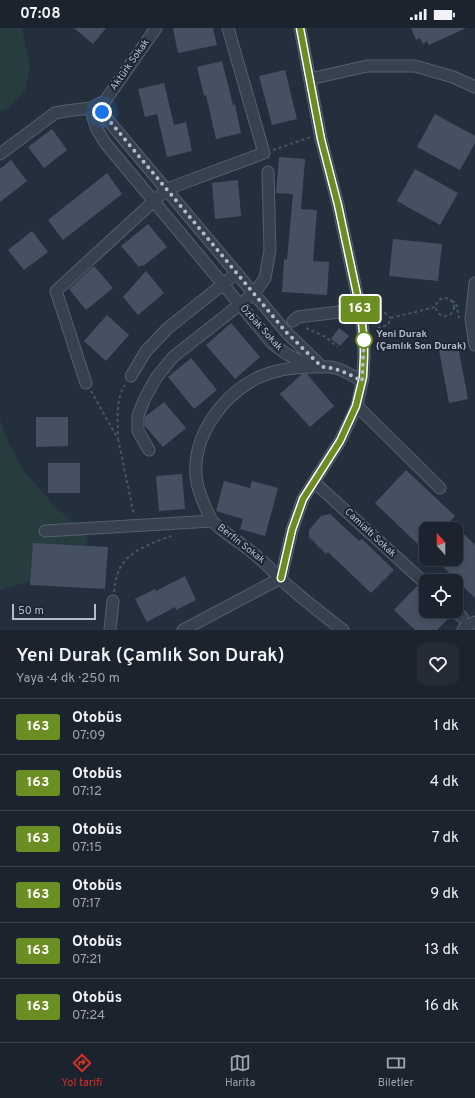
<!DOCTYPE html>
<html lang="tr">
<meta charset="utf-8">
<style>
body{margin:0;font-family:Overpass,sans-serif;background:#242b36;color:#f1f3f6;height:100vh;display:flex;flex-direction:column;font-size:15px;white-space:nowrap}
*{box-sizing:border-box;margin:0}
p{font-size:13px;color:#a0a4aa}
.icon{flex:none;width:22px;height:22px;fill:none;stroke:currentColor;stroke-width:2;stroke-linecap:round;stroke-linejoin:round}
.map{position:relative;height:602px;overflow:hidden}
.details{display:flex;flex-direction:column;background:#1b232e;flex:1}
.details>*{flex:none}
.badge{padding:0 8px;border-radius:3px;font-size:14px;line-height:26px}
.needle{width:26px;rotate:339deg}
.controls{position:absolute;left:419px;top:494px;display:grid;gap:8px}
.controls a{display:grid;place-items:center;width:44px;height:44px;border-radius:8px;background:#1b232e;box-shadow:0 2px 6px #0003,0 0 0 1px #39404a;font-size:20px}
.scale{position:absolute;left:12px;bottom:10px;width:84px;box-sizing:border-box;padding-left:4px;border:2px solid #b4bcc9;border-top:0;font-size:11px;line-height:14px;white-space:nowrap;color:#b4bcc9;-webkit-text-stroke:3px #1d2633;paint-order:stroke}
.you{position:absolute;width:20px;height:20px;margin:-10px;border:3px solid #fff;border-radius:50%;background:#1a73e8;box-shadow:0 0 0 6px #1a73e833}
.map>.badge{position:absolute;translate:-50% -50%;box-shadow:0 0 0 2px #fff}
.round{display:grid;place-items:center;flex:none;width:42px;height:42px;border-radius:8px;background:#242b36}
.head{display:flex;align-items:center;justify-content:space-between;height:68px;padding:0 16px}
h1{font-size:19px;font-weight:600;line-height:30px}
ul{padding:0;list-style:none}
li{display:flex;align-items:center;gap:12px;height:56px;padding:0 16px;border-top:1px solid #39404a}
li div{flex:1}
li b{display:block;font-size:15px}
li em{font-style:normal}
li .badge{min-width:44px;font-weight:700;text-align:center}
.status{display:flex;justify-content:space-between;align-items:center;height:28px;padding:0 20px;background:#1b232e;direction:ltr}
.status svg{height:11px;fill:currentColor}
.tabs{display:flex;justify-content:space-around;align-items:center;height:56px;border-top:1px solid #39404a;background:#1b232e;font-size:11px;color:#a0a4aa}
.tabs a{display:grid;justify-items:center;gap:2px}
.tabs .current{color:#d93025}
.map>svg:first-child{display:block}
.green{fill:#263c3f}
.building{fill:#455162}
.lines{fill:none;stroke-linecap:round;stroke-linejoin:round}
.minor-casing{stroke:#565f6c;stroke-width:13}
.path{stroke:#44595c;stroke-width:2;stroke-dasharray:3 3;stroke-linecap:butt}
.minor{stroke:#38414e;stroke-width:11}
.line-casing{stroke:#fff;stroke-width:9}
.line{stroke:#6b8e23;stroke-width:6}
.walk{stroke:#b4bcc9;stroke-width:4;stroke-dasharray:0 7.2}
.stop-dot{fill:#fff;stroke:#6b8e23;stroke-width:2}
.labels{text-anchor:middle;dominant-baseline:central;stroke-width:4;stroke-linejoin:round;paint-order:stroke}
.street-label{font-size:10px;fill:#b4bcc9;stroke:#1d2633}
.stop-label{font-size:10px;font-weight:bold;fill:#b4bcc9;stroke:#1d2633;text-anchor:start}
</style>
<div class="status"><b>07:08</b><svg viewBox="0 0 49 12"><path d="M0 12V9h3v3zM5 12V6h3v6zM10 12V3h3v9zM15 12V0h3v12zM26 1h20v11H26zM47 4h2v5h-2z"/></svg></div>
<div class="map">
<svg width="475" height="602" viewBox="0 0 475 602">
<rect width="100%" height="100%" fill="#242f3e"/>
<!-- green -->
<g class="green">
<polygon points="0,0 22,0 30,38 25,63 8,80 0,83"/>
<polygon points="0,391 5,407 23,442 53,476 88,509 83,542 53,546 0,562"/>
</g>
<!-- building -->
<g class="building">
<polygon points="74,0 106,0 93,16"/>
<polygon points="173,0 213,0 217,17 178,25"/>
<polygon points="411,0 466,0 429,17 427,13 423,16 420,10 416,12"/>
<polygon points="222,33 233,77 235,76 241,105 216,111 206,67 204,68 197,39"/>
<polygon points="285,42 297,91 272,97 259,48"/>
<polygon points="164,55 174,97 186,94 192,123 167,129 157,86 145,89 138,61"/>
<polygon points="435,86 475,108 475,115 460,142 417,119"/>
<polygon points="52,101 67,122 44,140 28,119"/>
<polygon points="279,129 305,131 301,181 317,182 313,233 329,234 327,267 282,264 284,231 287,232 293,166 276,165"/>
<polygon points="11,132 27,153 0,174 0,141"/>
<polygon points="415,141 458,165 440,197 397,173"/>
<polygon points="107,145 122,166 63,212 48,192"/>
<polygon points="238,152 241,188 215,191 212,155"/>
<polygon points="148,196 167,219 143,238 142,237 139,239 121,218"/>
<polygon points="32,203 48,224 24,242 8,222"/>
<polygon points="393,211 442,216 438,253 389,248"/>
<polygon points="94,238 113,260 86,282 69,261"/>
<polygon points="146,243 164,265 138,287 123,269"/>
<polygon points="107,287 129,307 106,333 84,313"/>
<polygon points="231,295 260,329 235,351 206,317"/>
<polygon points="339,300 349,308 340,318 331,311"/>
<polygon points="458,318 468,371 449,375 439,322"/>
<polygon points="191,330 217,362 194,381 168,349"/>
<polygon points="302,346 307,346 334,378 310,399 280,366"/>
<polygon points="164,374 186,400 163,419 145,398 145,389"/>
<polygon points="36,389 68,389 68,418 36,419"/>
<rect x="48" y="435" width="32" height="30"/>
<polygon points="406,442 455,488 443,501 426,501 426,524 375,475"/>
<polygon points="182,446 185,481 159,483 156,448"/>
<polygon points="224,453 250,460 252,453 278,460 265,508 240,501 243,491 216,483"/>
<polygon points="330,486 359,513 362,511 394,542 371,565 328,524 326,526 309,509 309,502 321,488"/>
<polygon points="463,505 475,517 475,570 435,531 456,531 456,512"/>
<polygon points="33,515 108,519 105,561 30,557"/>
<polygon points="185,548 196,572 176,582 175,579 147,594 135,571 155,561 156,563"/>
<polygon points="417,558 426,567 426,583 442,583 449,590 437,602 415,602 394,582"/>
</g>
<g class="lines">
<!-- minor casing -->
<g class="minor-casing">
<g id="minor">
<polyline points="310,51 367,38 415,38 453,49 475,59"/>
<path d="M91 80 102 85 286 304 322 339C299 333 291 331 272 315L106 116C98 104 93 95 91 80Z"/>
<polyline points="0,126 55,85 66,83 91,80 105,73 156,0"/>
<polyline points="475,255 471,291 475,317"/>
<polyline points="293,293 298,289 347,283"/>
<polyline points="131,348 146,323 168,300 237,245"/>
<polyline points="86,355 56,263 167,161 264,125 228,0"/>
<polyline points="357,378 440,460"/>
<polyline points="149,422 138,403 138,388 144,372 156,350 173,329 248,270 258,260 265,250 270,222 268,144"/>
<polyline points="314,454 426,556"/>
<polyline points="45,503 212,493"/>
<polyline points="455,583 462,589"/>
<polyline points="110,602 113,573"/>
<polyline points="183,602 281,550 292,502 303,471 340,413 357,378 363,349 364,328 364,315 361,285 338,177 321,111 300,0"/>
<path d="M343 602C326 589 309 576 293 562 279 550 267 536 253 525 245 518 214 498 211 491 205 479 197 461 196 448 193 407 222 368 257 350 274 342 295 339 313 339 320 339 328 338 335 340 344 342 353 348 362 353"/>
<polyline points="463,602 466,598 475,594"/>
</g>
</g>
<!-- path -->
<g class="path">
<polyline points="273,122 311,109"/>
<circle cx="445" cy="279" r="9"/>
<polyline points="452,274 456,274 459,290"/>
<polyline points="373,289 385,285 391,290 388,297 375,301"/>
<polyline points="391,290 435,279"/>
<polyline points="306,300 326,309 337,319"/>
<path d="M91 363 118 411C118 394 115 372 125 357"/>
<polyline points="118,411 134,487"/>
<path d="M114 564C115 558 115 553 117 548 123 523 153 515 174 507"/>
</g>
<!-- minor -->
<use href="#minor" class="minor"/>
</g>
<g class="lines">
<!-- line casing -->
<g class="line-casing">
<polyline id="line" points="281,550 292,502 303,471 340,413 356,378 363,349 364,328 364,315 361,285 338,177 321,111 300,0"/>
</g>
<!-- line -->
<use href="#line" class="line"/>
<!-- walk -->
<path class="walk" d="M102 84 286 304 322 339C338 340 349 346 362 353L364 312"/>
</g>
<!-- markers -->
<circle class="stop-dot" cx="364" cy="312" r="8"/>
<g class="labels">
<!-- street labels -->
<g class="street-label">
<text transform="translate(130 37) rotate(-55)">Aktürk Sokak</text>
<text transform="translate(261 300) rotate(48)">Özbak Sokak</text>
<text transform="translate(370 505) rotate(43)">Camialtı Sokak</text>
<text transform="translate(241 516) rotate(38)">Berfin Sokak</text>
</g>
<!-- stop labels -->
<g class="stop-label">
<text x="376" y="306">Yeni Durak<tspan x="376" dy="12">(Çamlık Son Durak)</tspan></text>
</g>
</g>
</svg>
<div class="controls">
<a><svg class="needle" viewBox="-14 -14 28 28"><path d="M0-13l5 13h-10z" fill="#e53935"/><path d="M0 13l5-13h-10z" fill="#a0a4aa"/></svg></a>
<a><svg class="icon" aria-label="locate" viewBox="0 0 24 24"><circle cx="12" cy="12" r="6"/><path d="M12 2v4M12 18v4M2 12h4M18 12h4"/></svg></a>
</div>
<div class="scale">50 m</div>
<div class="you" style="left:102px;top:84px"></div>
<b class="badge" style="left:360px;top:281px;background:#6b8e23;color:#fff">163</b>
</div>
<section class="details">
<div class="head"><div><h1>Yeni Durak (Çamlık Son Durak)</h1><p>Yaya · 4 dk · 250 m</p></div><a class="round"><svg class="icon" aria-label="heart" viewBox="0 0 24 24"><path d="M12 20l-8-8c-3-5 5-10 8-4 3-6 11-1 8 4z"/></svg></a></div>
<ul>
<li><span class="badge" style="background:#6b8e23;color:#fff">163</span><div><b>Otobüs</b><p>07:09</p></div><em>1 dk</em></li>
<li><span class="badge" style="background:#6b8e23;color:#fff">163</span><div><b>Otobüs</b><p>07:12</p></div><em>4 dk</em></li>
<li><span class="badge" style="background:#6b8e23;color:#fff">163</span><div><b>Otobüs</b><p>07:15</p></div><em>7 dk</em></li>
<li><span class="badge" style="background:#6b8e23;color:#fff">163</span><div><b>Otobüs</b><p>07:17</p></div><em>9 dk</em></li>
<li><span class="badge" style="background:#6b8e23;color:#fff">163</span><div><b>Otobüs</b><p>07:21</p></div><em>13 dk</em></li>
<li><span class="badge" style="background:#6b8e23;color:#fff">163</span><div><b>Otobüs</b><p>07:24</p></div><em>16 dk</em></li>
</ul>
</section>
<nav class="tabs">
<a class="current"><svg class="icon" aria-label="directions" viewBox="0 0 24 24"><path d="M12 3l9 9-9 9-9-9zM9 14v-3h6M13 9l2 2-2 2"/></svg>Yol tarifi</a>
<a><svg class="icon" aria-label="map" viewBox="0 0 24 24"><path d="M3 6l6-2 6 2 6-2v14l-6 2-6-2-6 2zM9 4v14M15 6v14"/></svg>Harita</a>
<a><svg class="icon" aria-label="tickets" viewBox="0 0 24 24"><path d="M3 7h18v10H3zM15 7v10"/></svg>Biletler</a>
</nav>
